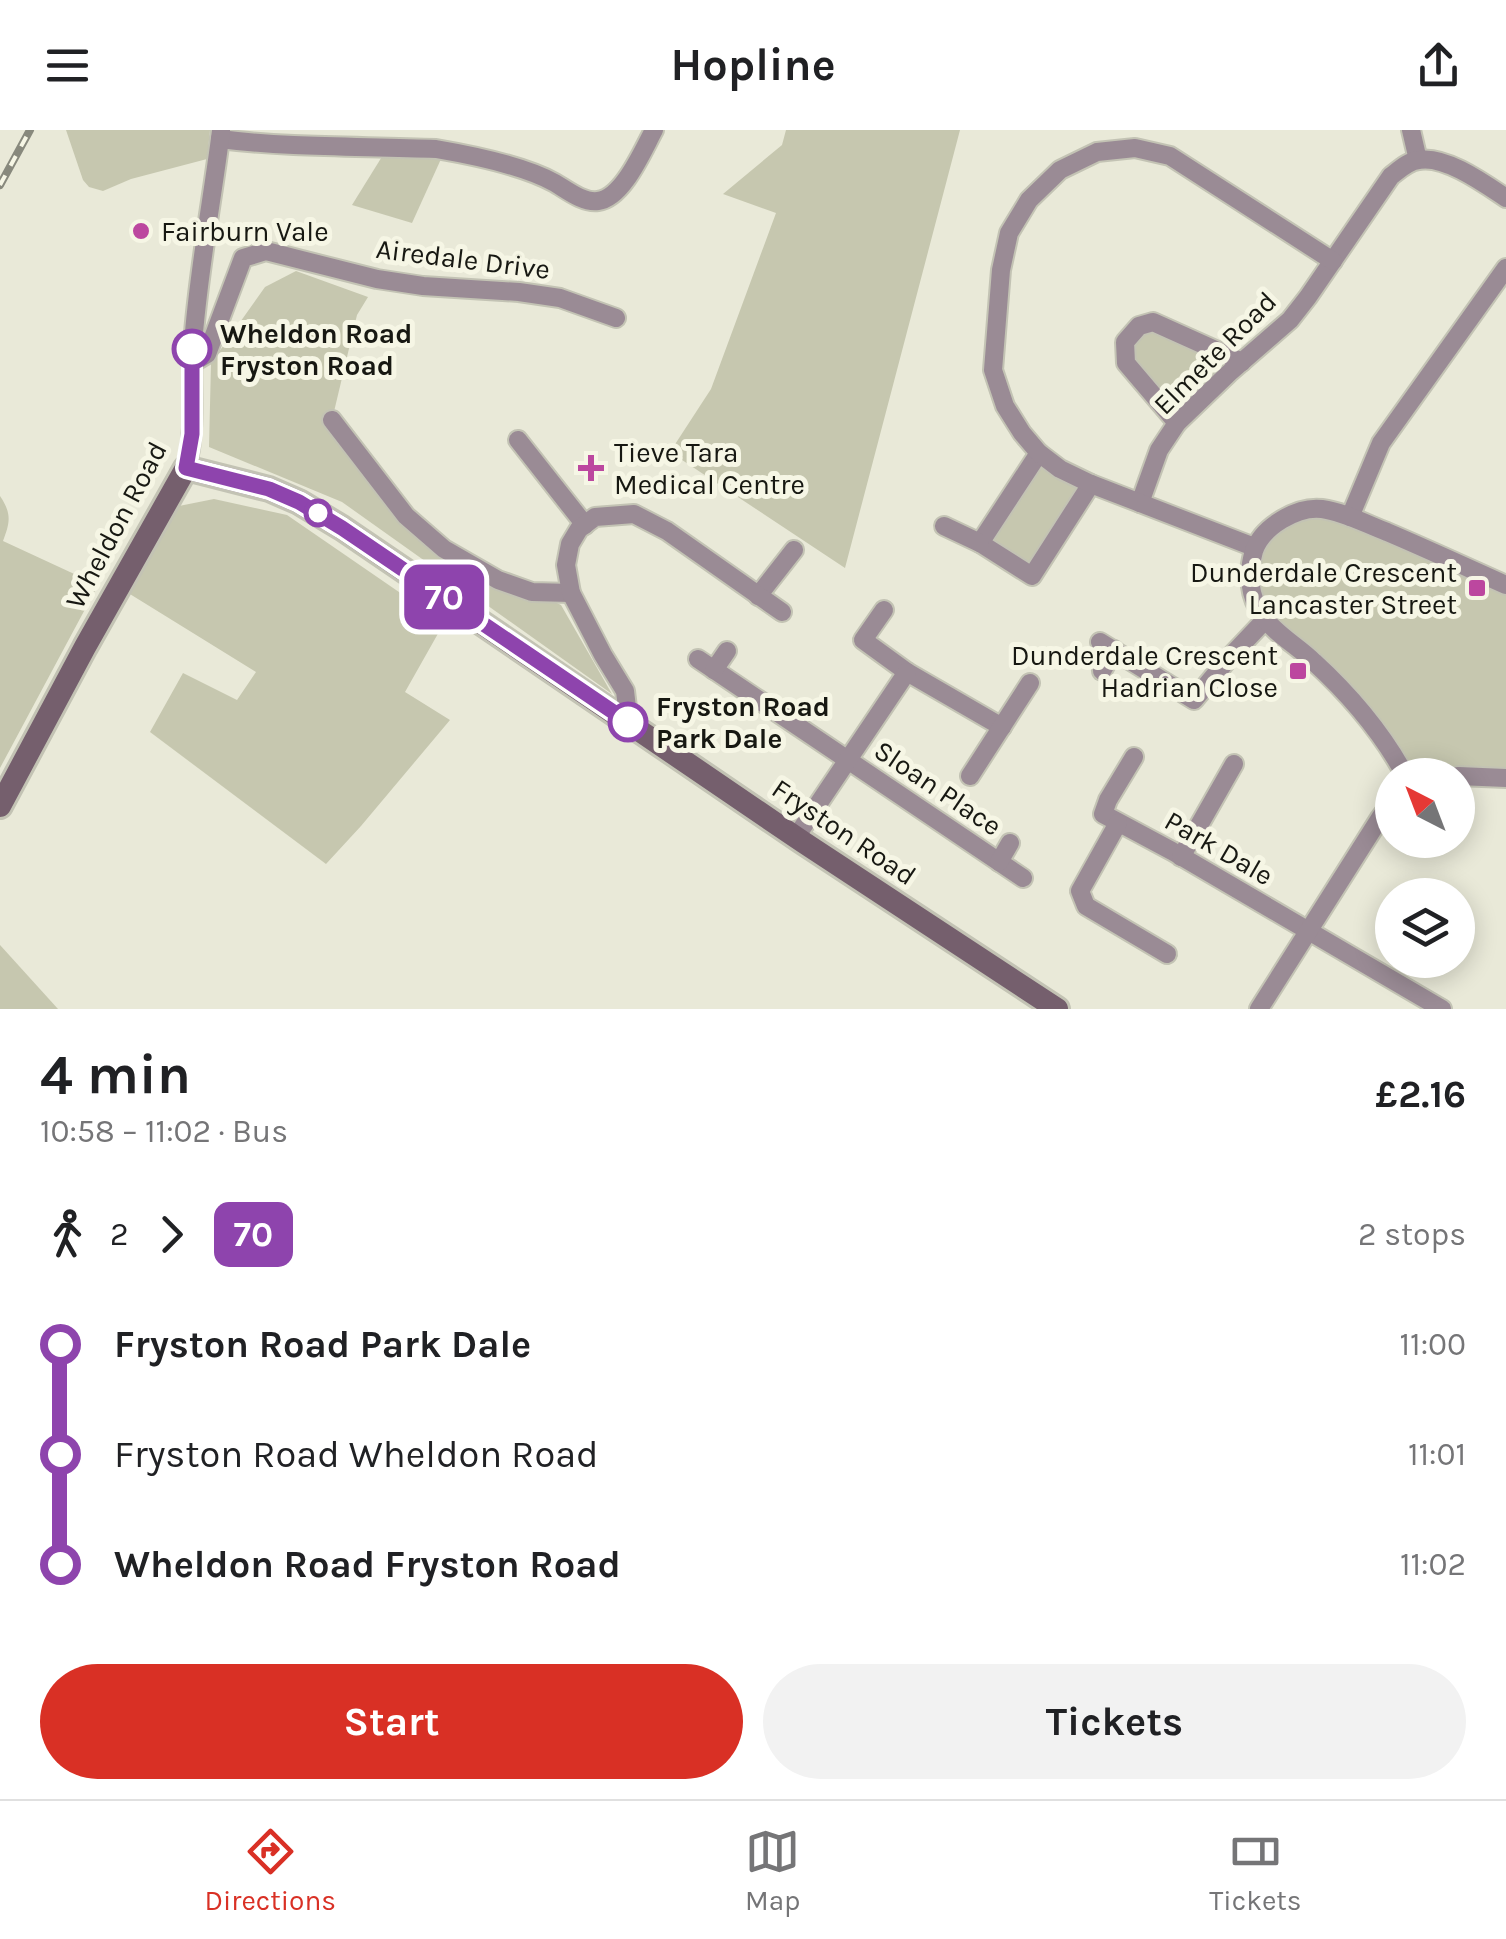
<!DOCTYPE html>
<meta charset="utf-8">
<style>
body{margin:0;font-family:Karla,sans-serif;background:#f2f2f2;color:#202124;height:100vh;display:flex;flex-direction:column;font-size:38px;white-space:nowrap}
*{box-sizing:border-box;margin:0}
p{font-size:32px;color:#757577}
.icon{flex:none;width:55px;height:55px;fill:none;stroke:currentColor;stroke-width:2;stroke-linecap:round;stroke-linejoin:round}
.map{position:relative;height:879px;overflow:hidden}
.side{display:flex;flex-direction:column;background:#fff;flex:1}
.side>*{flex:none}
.badge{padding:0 20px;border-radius:15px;font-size:35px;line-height:65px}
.needle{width:65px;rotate:318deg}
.fabs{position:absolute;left:1375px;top:628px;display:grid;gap:20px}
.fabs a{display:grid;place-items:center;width:100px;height:100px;border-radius:50%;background:#fff;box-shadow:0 5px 25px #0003;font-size:50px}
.map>.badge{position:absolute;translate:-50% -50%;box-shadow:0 0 0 5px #fff}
.legs{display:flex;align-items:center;gap:15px;height:110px;padding:0 40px;font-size:32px}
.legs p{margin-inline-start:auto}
.overview{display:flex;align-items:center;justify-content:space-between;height:170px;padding:0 40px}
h1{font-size:55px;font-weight:700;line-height:75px}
.primary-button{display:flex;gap:20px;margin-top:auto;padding:20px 40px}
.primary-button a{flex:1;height:115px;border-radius:60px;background:#d93025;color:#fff;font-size:40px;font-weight:700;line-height:115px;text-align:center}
.primary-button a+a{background:#f2f2f2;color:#202124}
ul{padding:0 40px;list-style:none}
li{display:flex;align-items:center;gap:35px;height:110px;font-size:38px}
li i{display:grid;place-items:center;width:15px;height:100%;margin:0 12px;background:currentColor}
li i::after{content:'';width:25px;height:25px;margin:-12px;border:8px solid;border-radius:50%;background:#fff}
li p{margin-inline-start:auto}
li:first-child i{background:linear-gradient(#0000 50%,currentColor 0)}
li:last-child i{background:linear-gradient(currentColor 50%,#0000 0)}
header{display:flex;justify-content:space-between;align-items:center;height:130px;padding:0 40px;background:#fff;font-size:45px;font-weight:700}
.tab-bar{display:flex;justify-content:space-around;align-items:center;height:140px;border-top:2px solid #e0e0e0;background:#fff;font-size:28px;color:#757577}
.tab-bar a{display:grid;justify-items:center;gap:5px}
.tab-bar .on{color:#d93025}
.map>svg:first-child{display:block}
.green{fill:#c6c7af}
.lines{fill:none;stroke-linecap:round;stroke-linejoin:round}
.street-casing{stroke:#c3c3b4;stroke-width:22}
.secondary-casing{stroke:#c3c3b4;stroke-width:28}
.street{stroke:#9a8b95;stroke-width:18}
.secondary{stroke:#755f6d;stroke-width:22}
.rail-casing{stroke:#88897d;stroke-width:8}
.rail{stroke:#f6f6e5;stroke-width:4;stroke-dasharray:11;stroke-linecap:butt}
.line-1-casing{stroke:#fff;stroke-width:22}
.line-1{stroke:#8e44ad;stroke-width:15}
.poi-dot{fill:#bc479f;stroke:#f6f6e5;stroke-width:4}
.stop-1-dot{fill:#fff;stroke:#8e44ad;stroke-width:5}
.labels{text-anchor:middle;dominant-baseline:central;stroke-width:10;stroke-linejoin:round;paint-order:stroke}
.poi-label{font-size:28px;fill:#171812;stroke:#f6f6e5;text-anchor:start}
.street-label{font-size:28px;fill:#171812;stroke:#f6f6e5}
.stop-label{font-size:28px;font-weight:bold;fill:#171812;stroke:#f6f6e5;text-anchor:start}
</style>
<header><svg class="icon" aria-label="menu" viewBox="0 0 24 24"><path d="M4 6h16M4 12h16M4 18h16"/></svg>Hopline<svg class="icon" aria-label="share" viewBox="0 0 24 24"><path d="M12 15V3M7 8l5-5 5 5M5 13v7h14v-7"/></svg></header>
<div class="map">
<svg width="1506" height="879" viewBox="0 0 1506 879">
<rect width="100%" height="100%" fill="#e9e9d8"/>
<!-- green -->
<g class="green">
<polygon points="66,0 210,0 207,29 131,49 103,61 89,57 83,50"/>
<polygon points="786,0 960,0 845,438 670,322 711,259 776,83 723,64 782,15"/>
<polygon points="383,25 441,29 412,93 352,75"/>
<polygon points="296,141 368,167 357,185 332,290 444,418 561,475 612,564 342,372 209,317 211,233 265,157"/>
<polygon points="1139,196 1242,232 1177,293 1126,233"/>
<polygon points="1039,323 1091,354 1032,446 980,413"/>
<path d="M0 366C12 384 10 392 3 411L98 455 0 638Z"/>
<polygon points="214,369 287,385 444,493 405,562 450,590 361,696 326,734 150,602 183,543 237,570 256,542 125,461 179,376"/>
<polygon points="1321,379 1506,455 1506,648 1405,645 1390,618 1265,490 1250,443 1269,400"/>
<polygon points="0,815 58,879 0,879"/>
</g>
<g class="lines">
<!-- street casing -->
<g class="street-casing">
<g id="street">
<polyline points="1411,0 1418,30"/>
<path d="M220 9C291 18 364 16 436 19 471 25 525 36 555 53 567 60 583 73 598 71 623 68 643 20 654 0"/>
<polyline points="192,233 207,224 243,128 266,121 377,149 423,156 519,162 560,168 616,188"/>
<polyline points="332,290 406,386 444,419 498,450 532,462 571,463"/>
<polyline points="1177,293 1126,233 1125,212 1139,196 1153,192 1242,232"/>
<polyline points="518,310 585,395"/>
<polyline points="1039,323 980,413 1032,446 1091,354"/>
<path d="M186 338C197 298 190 256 193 215 198 143 212 72 221 1"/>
<path d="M1140 373 1159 320 1177 293 1229 243 1290 190 1308 167 1391 46C1399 40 1408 31 1419 30 1445 25 1485 54 1506 68"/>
<polyline points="1350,387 1381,313 1506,138"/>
<polyline points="944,396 980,413"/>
<polyline points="1254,417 1091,354 1060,339 1039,323 1022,303 1005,276 993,240 1001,140 1009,103 1029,70 1060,40 1097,22 1135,18 1170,26 1333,131"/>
<polyline points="758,466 794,420"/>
<polyline points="884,480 863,510 907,542 1002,597"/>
<polyline points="1100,512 1194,570 1229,528 1265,490"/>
<polyline points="698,529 1023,748"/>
<polyline points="714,540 727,521"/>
<polyline points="1102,541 1114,520"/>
<polyline points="629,594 625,561 603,525 571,463 566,435 570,414 579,399 595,387 634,384 667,401 782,482"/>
<polyline points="1134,627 1108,670 1103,684 1172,721 1442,879"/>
<path d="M1405 645C1381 601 1350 565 1314 532 1298 516 1275 504 1263 486 1249 467 1247 443 1254 421 1262 397 1297 376 1322 379 1344 382 1366 394 1387 402 1427 419 1466 437 1506 455"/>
<polyline points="970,646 1030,553"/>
<polyline points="1458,646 1506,648"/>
<polyline points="1118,693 1080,761 1086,776 1167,824"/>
<polyline points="796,707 907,542"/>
<polyline points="1181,727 1234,634"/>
<polyline points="999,732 1010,713"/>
<polyline points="1259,879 1380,688 1392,672"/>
</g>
</g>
<!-- secondary casing -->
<g class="secondary-casing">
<polyline id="secondary" points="0,676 85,517 186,338 269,359 299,372 342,398 803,712 1057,879"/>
</g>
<!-- street -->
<use href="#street" class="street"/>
<!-- secondary -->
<use href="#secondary" class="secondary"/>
<!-- rail casing -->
<g class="rail-casing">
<polyline id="rail" points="0,55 30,0"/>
</g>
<!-- rail -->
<use href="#rail" class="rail"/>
</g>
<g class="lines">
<!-- line-1 casing -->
<g class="line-1-casing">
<polyline id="line-1" points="192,219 192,304 186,338 269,359 299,372 342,398 628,592"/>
</g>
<!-- line-1 -->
<use href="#line-1" class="line-1"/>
</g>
<!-- markers -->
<g class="poi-dot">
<circle cx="141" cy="101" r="10"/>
<path d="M586 323h10v10h10v10h-10v10h-10v-10h-10v-10h10z"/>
<rect x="1467" y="448" width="20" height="20" rx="5"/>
<rect x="1288" y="531" width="20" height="20" rx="5"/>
</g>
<g class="stop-1-dot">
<circle cx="192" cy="219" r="18"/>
<circle cx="318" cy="383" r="12"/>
<circle cx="628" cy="592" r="18"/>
</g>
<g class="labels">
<!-- poi labels -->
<g class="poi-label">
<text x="161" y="101">Fairburn Vale</text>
<text x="614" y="322">Tieve Tara<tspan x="614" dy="32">Medical Centre</tspan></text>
<text x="1457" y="442" text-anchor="end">Dunderdale Crescent<tspan x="1457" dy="32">Lancaster Street</tspan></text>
<text x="1278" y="525" text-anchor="end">Dunderdale Crescent<tspan x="1278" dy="32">Hadrian Close</tspan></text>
</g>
<!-- street labels -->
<g class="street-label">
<text transform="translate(463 129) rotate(7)">Airedale Drive</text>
<text transform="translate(1215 223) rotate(-45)">Elmete Road</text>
<text transform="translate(116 395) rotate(-62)">Wheldon Road</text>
<text transform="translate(938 658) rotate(34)">Sloan Place</text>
<text transform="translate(844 702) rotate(34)">Fryston Road</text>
<text transform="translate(1219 718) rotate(30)">Park Dale</text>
</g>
<!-- stop labels -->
<g class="stop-label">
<text x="220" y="203">Wheldon Road<tspan x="220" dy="32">Fryston Road</tspan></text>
<text x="656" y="576">Fryston Road<tspan x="656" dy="32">Park Dale</tspan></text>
</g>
</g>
</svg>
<div class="fabs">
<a><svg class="needle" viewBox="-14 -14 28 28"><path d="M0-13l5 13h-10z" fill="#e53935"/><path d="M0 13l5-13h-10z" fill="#757577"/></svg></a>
<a><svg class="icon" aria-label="layers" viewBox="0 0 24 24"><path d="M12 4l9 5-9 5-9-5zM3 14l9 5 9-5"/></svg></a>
</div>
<b class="badge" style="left:444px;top:467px;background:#8e44ad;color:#fff">70</b>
</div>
<section class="side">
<div class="overview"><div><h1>4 min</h1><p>10:58 – 11:02 · Bus</p></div><b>£2.16</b></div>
<div class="legs"><svg class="icon" aria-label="walk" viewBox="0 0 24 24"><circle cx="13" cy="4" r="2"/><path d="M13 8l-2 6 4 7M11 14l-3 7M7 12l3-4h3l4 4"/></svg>2<svg class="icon" aria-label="forward" viewBox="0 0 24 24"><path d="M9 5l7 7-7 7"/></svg><b class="badge" style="background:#8e44ad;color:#fff">70</b><p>2 stops</p></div>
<ul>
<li><i style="color:#8e44ad"></i><b>Fryston Road Park Dale</b><p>11:00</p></li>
<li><i style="color:#8e44ad"></i><span>Fryston Road Wheldon Road</span><p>11:01</p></li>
<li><i style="color:#8e44ad"></i><b>Wheldon Road Fryston Road</b><p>11:02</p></li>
</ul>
<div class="primary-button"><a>Start</a><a>Tickets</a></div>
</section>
<nav class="tab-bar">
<a class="on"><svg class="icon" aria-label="directions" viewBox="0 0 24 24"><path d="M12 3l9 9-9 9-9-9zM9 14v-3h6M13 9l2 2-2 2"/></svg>Directions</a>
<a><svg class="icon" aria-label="map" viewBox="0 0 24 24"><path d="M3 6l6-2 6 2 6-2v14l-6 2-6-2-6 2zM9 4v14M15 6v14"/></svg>Map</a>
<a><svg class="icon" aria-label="tickets" viewBox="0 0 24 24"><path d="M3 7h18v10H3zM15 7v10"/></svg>Tickets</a>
</nav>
